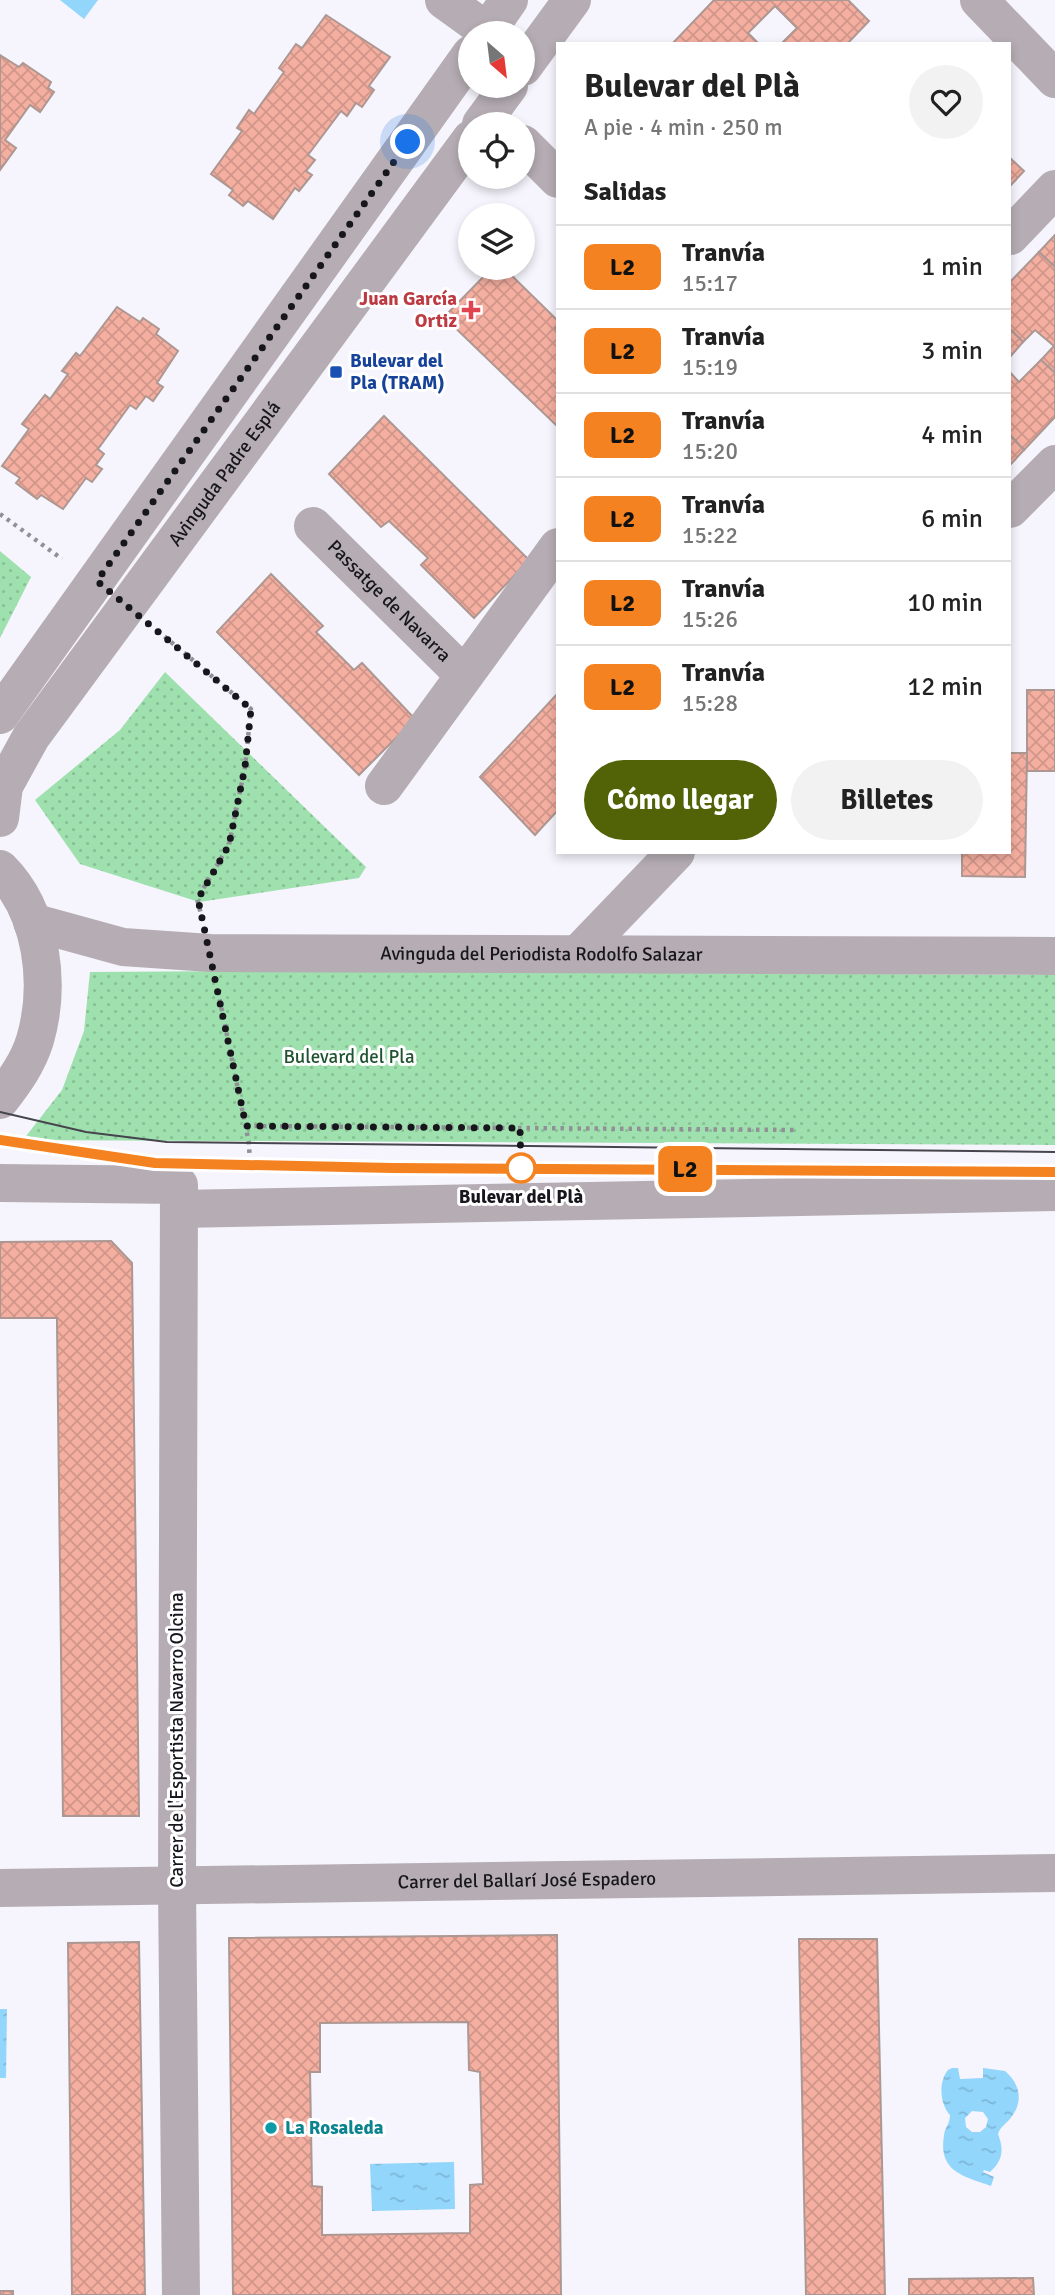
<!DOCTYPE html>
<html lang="es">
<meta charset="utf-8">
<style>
body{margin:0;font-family:Signika,sans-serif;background:#f2f2f2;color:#222;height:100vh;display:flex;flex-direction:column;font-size:26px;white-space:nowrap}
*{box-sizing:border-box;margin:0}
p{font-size:23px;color:#767676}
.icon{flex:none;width:38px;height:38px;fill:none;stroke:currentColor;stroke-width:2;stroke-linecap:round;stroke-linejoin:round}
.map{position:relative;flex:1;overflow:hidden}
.side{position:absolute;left:556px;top:42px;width:455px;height:812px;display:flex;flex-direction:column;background:#fff;border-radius:0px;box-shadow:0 4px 10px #0003}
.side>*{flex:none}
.badge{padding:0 14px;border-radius:10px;font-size:24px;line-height:46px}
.needle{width:46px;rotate:152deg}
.buttons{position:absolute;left:458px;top:21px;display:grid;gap:14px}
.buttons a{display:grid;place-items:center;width:77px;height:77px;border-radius:50%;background:#fff;box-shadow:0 4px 10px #0003;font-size:35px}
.you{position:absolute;width:35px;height:35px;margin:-18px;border:5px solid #fff;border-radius:50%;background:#1a73e8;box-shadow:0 0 0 10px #1a73e833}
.map>.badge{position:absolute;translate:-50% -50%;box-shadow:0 0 0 4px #fff}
h2{padding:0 28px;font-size:26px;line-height:63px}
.round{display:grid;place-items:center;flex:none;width:74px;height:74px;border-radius:37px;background:#f2f2f2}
.head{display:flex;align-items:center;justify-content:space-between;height:119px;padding:0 28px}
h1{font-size:33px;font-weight:700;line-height:52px}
.cta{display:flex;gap:14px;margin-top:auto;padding:14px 28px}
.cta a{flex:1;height:80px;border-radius:42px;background:#516207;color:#fff;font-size:28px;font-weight:700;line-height:80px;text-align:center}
.cta a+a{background:#f2f2f2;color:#222}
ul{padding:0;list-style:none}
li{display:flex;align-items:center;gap:21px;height:84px;padding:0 28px;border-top:2px solid #e0e0e0}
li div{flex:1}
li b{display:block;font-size:26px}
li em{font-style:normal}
li .badge{min-width:77px;font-weight:700;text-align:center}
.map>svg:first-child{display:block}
.green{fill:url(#green-dots)}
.water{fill:url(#water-ripples);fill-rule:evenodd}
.building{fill:url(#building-cross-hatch);stroke:#ad9792;stroke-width:2;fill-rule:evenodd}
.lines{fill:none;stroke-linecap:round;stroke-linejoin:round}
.path{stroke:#929097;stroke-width:4.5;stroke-dasharray:3.5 5;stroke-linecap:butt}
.minor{stroke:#b5adb3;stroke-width:38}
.tram{stroke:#46444c;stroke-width:2}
.line-casing{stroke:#fff;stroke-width:16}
.line{stroke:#f58220;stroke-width:10}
.walk{stroke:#18161d;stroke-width:7;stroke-dasharray:0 12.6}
.health-dot{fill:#e0444e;stroke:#fff;stroke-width:2.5}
.transit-dot{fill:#1a4fb4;stroke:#fff;stroke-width:2.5}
.stop-dot{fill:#fff;stroke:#f58220;stroke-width:3.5}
.culture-dot{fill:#0f9aa8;stroke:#fff;stroke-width:2.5}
.labels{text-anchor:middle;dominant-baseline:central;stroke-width:6;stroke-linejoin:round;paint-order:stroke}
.health-label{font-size:19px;font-weight:bold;fill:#be3a42;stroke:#fff;text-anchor:end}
.transit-label{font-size:19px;font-weight:bold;fill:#164399;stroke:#fff;text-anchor:start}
.street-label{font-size:19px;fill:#18161d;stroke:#fff}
.park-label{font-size:19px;fill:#20532f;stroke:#fff}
.stop-label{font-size:19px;font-weight:bold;fill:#18161d;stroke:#fff}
.culture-label{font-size:19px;font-weight:bold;fill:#0d838f;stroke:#fff;text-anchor:start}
</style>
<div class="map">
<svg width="1055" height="2295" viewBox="0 0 1055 2295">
<defs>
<pattern id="green-dots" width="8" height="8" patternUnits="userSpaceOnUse" patternTransform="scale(1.75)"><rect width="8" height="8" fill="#9fe1ae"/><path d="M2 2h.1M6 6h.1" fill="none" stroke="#88c095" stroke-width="1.8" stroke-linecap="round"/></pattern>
<pattern id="water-ripples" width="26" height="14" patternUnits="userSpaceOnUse" patternTransform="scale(1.75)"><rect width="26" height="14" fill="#92d6fb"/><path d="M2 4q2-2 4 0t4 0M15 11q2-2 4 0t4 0" fill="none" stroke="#7db7d7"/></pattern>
<pattern id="building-cross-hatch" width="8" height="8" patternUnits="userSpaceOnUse" patternTransform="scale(1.75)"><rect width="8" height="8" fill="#f5afa1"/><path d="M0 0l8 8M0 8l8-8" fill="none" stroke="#d1968a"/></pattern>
</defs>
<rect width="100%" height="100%" fill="#f6f4fc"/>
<!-- green -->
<g class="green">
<polygon points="0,551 31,577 0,638"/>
<polygon points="165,672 366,867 359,878 199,902 80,864 35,800 120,730"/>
<polygon points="247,971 1055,975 1055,1145 23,1140 62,1090 84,1031 90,972"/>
</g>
<!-- water -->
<g class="water">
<polygon points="60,0 98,0 84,19"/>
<polygon points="0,2009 7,2009 6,2078 0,2078"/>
<path d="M952 2068H958L960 2079 983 2078V2068L1005 2071C1019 2083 1024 2100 1012 2116 1007 2124 1001 2125 998 2134 1004 2149 1003 2161 990 2172L984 2170 983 2172 994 2177 991 2186C963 2176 938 2172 944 2135 945 2127 950 2124 950 2115 940 2104 938 2082 948 2070ZM972 2111 983 2112 988 2119 986 2127 980 2132H972L966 2127 965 2118Z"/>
<polygon points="454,2162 455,2209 372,2211 370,2164"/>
</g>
<!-- building -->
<g class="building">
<polygon points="714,0 848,0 869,21 847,44 781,44 797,28 775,6 748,33 759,44 672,44"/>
<polygon points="326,15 390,57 369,86 374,90 362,107 356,103 347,116 341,111 308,155 315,160 306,171 312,175 299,191 295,188 273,219 248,201 243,206 229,195 233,190 211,174 242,131 237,128 249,110 254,114 284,72 279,68 296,44 302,48"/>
<polygon points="0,55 19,67 23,63 51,82 48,88 54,92 40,112 30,105 5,140 16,148 0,170"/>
<polygon points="1010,158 1024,171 1010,186"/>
<polygon points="1055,235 1055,267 1039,252"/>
<polygon points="1039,252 1055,267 1055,373 1041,360 1054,346 1035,330 1023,342 1010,329 1010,282"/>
<polygon points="492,268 504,268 558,321 558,325 555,328 558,332 558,427 444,317"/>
<polygon points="117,307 140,322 143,318 159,329 156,334 178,351 157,383 163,387 153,401 146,396 136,409 130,405 98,449 104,454 96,465 102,469 92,482 86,478 63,509 41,495 37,499 16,483 20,478 2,466 29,429 22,424 45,395 50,399 68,374 62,371 76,353 80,356"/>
<polygon points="1010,329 1023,342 1010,357"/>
<polygon points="1041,360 1055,373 1055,417 1024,450 1010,435 1010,372 1019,382"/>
<polygon points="384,416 529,560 474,618 421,565 428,558 389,521 381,527 329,474"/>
<polygon points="1010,435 1024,450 1010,465"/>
<polygon points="271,574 323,626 316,632 354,670 362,663 415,719 359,775 217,632"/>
<rect x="1027" y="690" width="28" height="81"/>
<polygon points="558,693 558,810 535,835 480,777"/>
<polygon points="1010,753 1027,753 1025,877 962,876 962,852 1010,852"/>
<polygon points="111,1241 132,1263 139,1816 63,1816 57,1325 57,1318 0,1318 0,1242"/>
<path d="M557 1935 561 2295H233L229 1938ZM468 2022 469 2070 480 2072 483 2184 470 2185V2233L322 2235V2187L312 2186 310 2072H320V2023Z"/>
<polygon points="799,1939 877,1939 885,2295 806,2295"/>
<polygon points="139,1942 145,2295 72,2295 68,1943"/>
<polygon points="1033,2278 1034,2295 909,2295 909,2279"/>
<rect x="0" y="2291" width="13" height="4"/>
</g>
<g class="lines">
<!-- path -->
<g class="path">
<polyline points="0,514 62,559"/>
<polyline points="158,631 251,709 245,767 229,845 197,899 201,914"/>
<polyline points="218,991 249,1143 250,1168"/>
<polyline points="246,1126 795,1130"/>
</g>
<!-- minor -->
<g class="minor">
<polyline points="444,0 487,31"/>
<polyline points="979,0 1055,79"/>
<polyline points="486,33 509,0"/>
<polyline points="523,67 572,0"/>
<polyline points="481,124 509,86"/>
<polyline points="523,144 558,179"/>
<polyline points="1010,236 1055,189"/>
<polyline points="1010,509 1055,464"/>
<path id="s1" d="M313 526 464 675"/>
<polyline points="0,715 471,54"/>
<polyline points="384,786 558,547"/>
<path id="s2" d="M0 818 4 786 31 737 471 139"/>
<path d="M0 869C43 912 51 985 35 1040 28 1063 14 1082 0 1100"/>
<path id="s3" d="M32 922 123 947 210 953 1055 956"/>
<polyline points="579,953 676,852"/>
<polyline points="0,1183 179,1185 177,1885 181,2295"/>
<polyline points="179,1209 1055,1192"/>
<path id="s4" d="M0 1888 1055 1873"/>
</g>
<!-- tram -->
<g class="tram">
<polyline points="0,1112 86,1132 167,1142 1055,1152"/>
<polyline points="0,1140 155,1163 392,1168 1055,1172"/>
</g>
</g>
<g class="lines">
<!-- line casing -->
<g class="line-casing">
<polyline id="line" points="0,1140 155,1163 392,1168 1055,1172"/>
</g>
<!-- line -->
<use href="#line" class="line"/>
<!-- walk -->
<polyline class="walk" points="408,142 97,581 251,709 245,767 229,845 198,899 246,1126 520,1128 521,1168"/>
</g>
<!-- markers -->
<path class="health-dot" d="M467.5 299.5h7v7h7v7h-7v7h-7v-7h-7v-7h7z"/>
<rect class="transit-dot" x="329" y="365" width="14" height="14" rx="3.5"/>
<circle class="stop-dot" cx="521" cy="1168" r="14"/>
<circle class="culture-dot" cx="271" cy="2128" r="7"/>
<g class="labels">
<!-- health labels -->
<g class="health-label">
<text x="457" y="299">Juan García<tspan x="457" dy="22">Ortiz</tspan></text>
</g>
<!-- transit labels -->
<g class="transit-label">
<text x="350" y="361">Bulevar del<tspan x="350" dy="22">Pla (TRAM)</tspan></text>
</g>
<!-- street labels -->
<g class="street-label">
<text stroke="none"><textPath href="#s2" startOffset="415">Avinguda Padre Esplá</textPath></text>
<text stroke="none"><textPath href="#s1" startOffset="107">Passatge de Navarra</textPath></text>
<text stroke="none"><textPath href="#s3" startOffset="513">Avinguda del Periodista Rodolfo Salazar</textPath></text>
<text transform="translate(177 1740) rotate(-90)">Carrer de l'Esportista Navarro Olcina</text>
<text stroke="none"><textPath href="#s4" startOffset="527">Carrer del Ballarí José Espadero</textPath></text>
</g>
<!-- park labels -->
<g class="park-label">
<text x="349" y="1057">Bulevard del Pla</text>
</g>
<!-- stop labels -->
<g class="stop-label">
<text x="521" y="1197">Bulevar del Plà</text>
</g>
<!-- culture labels -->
<g class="culture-label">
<text x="285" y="2128">La Rosaleda</text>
</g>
</g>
</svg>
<div class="buttons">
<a><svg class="needle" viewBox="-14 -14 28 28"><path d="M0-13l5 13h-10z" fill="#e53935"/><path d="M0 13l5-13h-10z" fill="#767676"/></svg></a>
<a><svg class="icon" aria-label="locate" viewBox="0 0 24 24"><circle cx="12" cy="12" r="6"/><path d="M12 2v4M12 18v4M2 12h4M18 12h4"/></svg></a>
<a><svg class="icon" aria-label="layers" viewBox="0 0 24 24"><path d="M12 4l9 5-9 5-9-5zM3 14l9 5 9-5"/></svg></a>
</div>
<div class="you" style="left:408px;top:142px"></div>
<b class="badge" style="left:685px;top:1169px;background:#f58220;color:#111">L2</b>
<section class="side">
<div class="head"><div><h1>Bulevar del Plà</h1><p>A pie · 4 min · 250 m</p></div><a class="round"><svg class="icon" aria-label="heart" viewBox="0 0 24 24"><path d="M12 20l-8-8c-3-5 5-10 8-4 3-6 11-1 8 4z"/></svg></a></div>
<h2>Salidas</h2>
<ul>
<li><span class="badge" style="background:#f58220;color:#111">L2</span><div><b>Tranvía</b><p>15:17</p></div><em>1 min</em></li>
<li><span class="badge" style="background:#f58220;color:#111">L2</span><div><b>Tranvía</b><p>15:19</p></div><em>3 min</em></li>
<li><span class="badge" style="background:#f58220;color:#111">L2</span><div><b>Tranvía</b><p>15:20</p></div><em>4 min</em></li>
<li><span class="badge" style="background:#f58220;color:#111">L2</span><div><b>Tranvía</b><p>15:22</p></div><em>6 min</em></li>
<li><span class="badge" style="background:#f58220;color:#111">L2</span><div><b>Tranvía</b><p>15:26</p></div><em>10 min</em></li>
<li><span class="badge" style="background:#f58220;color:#111">L2</span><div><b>Tranvía</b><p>15:28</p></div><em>12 min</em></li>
</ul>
<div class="cta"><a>Cómo llegar</a><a>Billetes</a></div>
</section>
</div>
